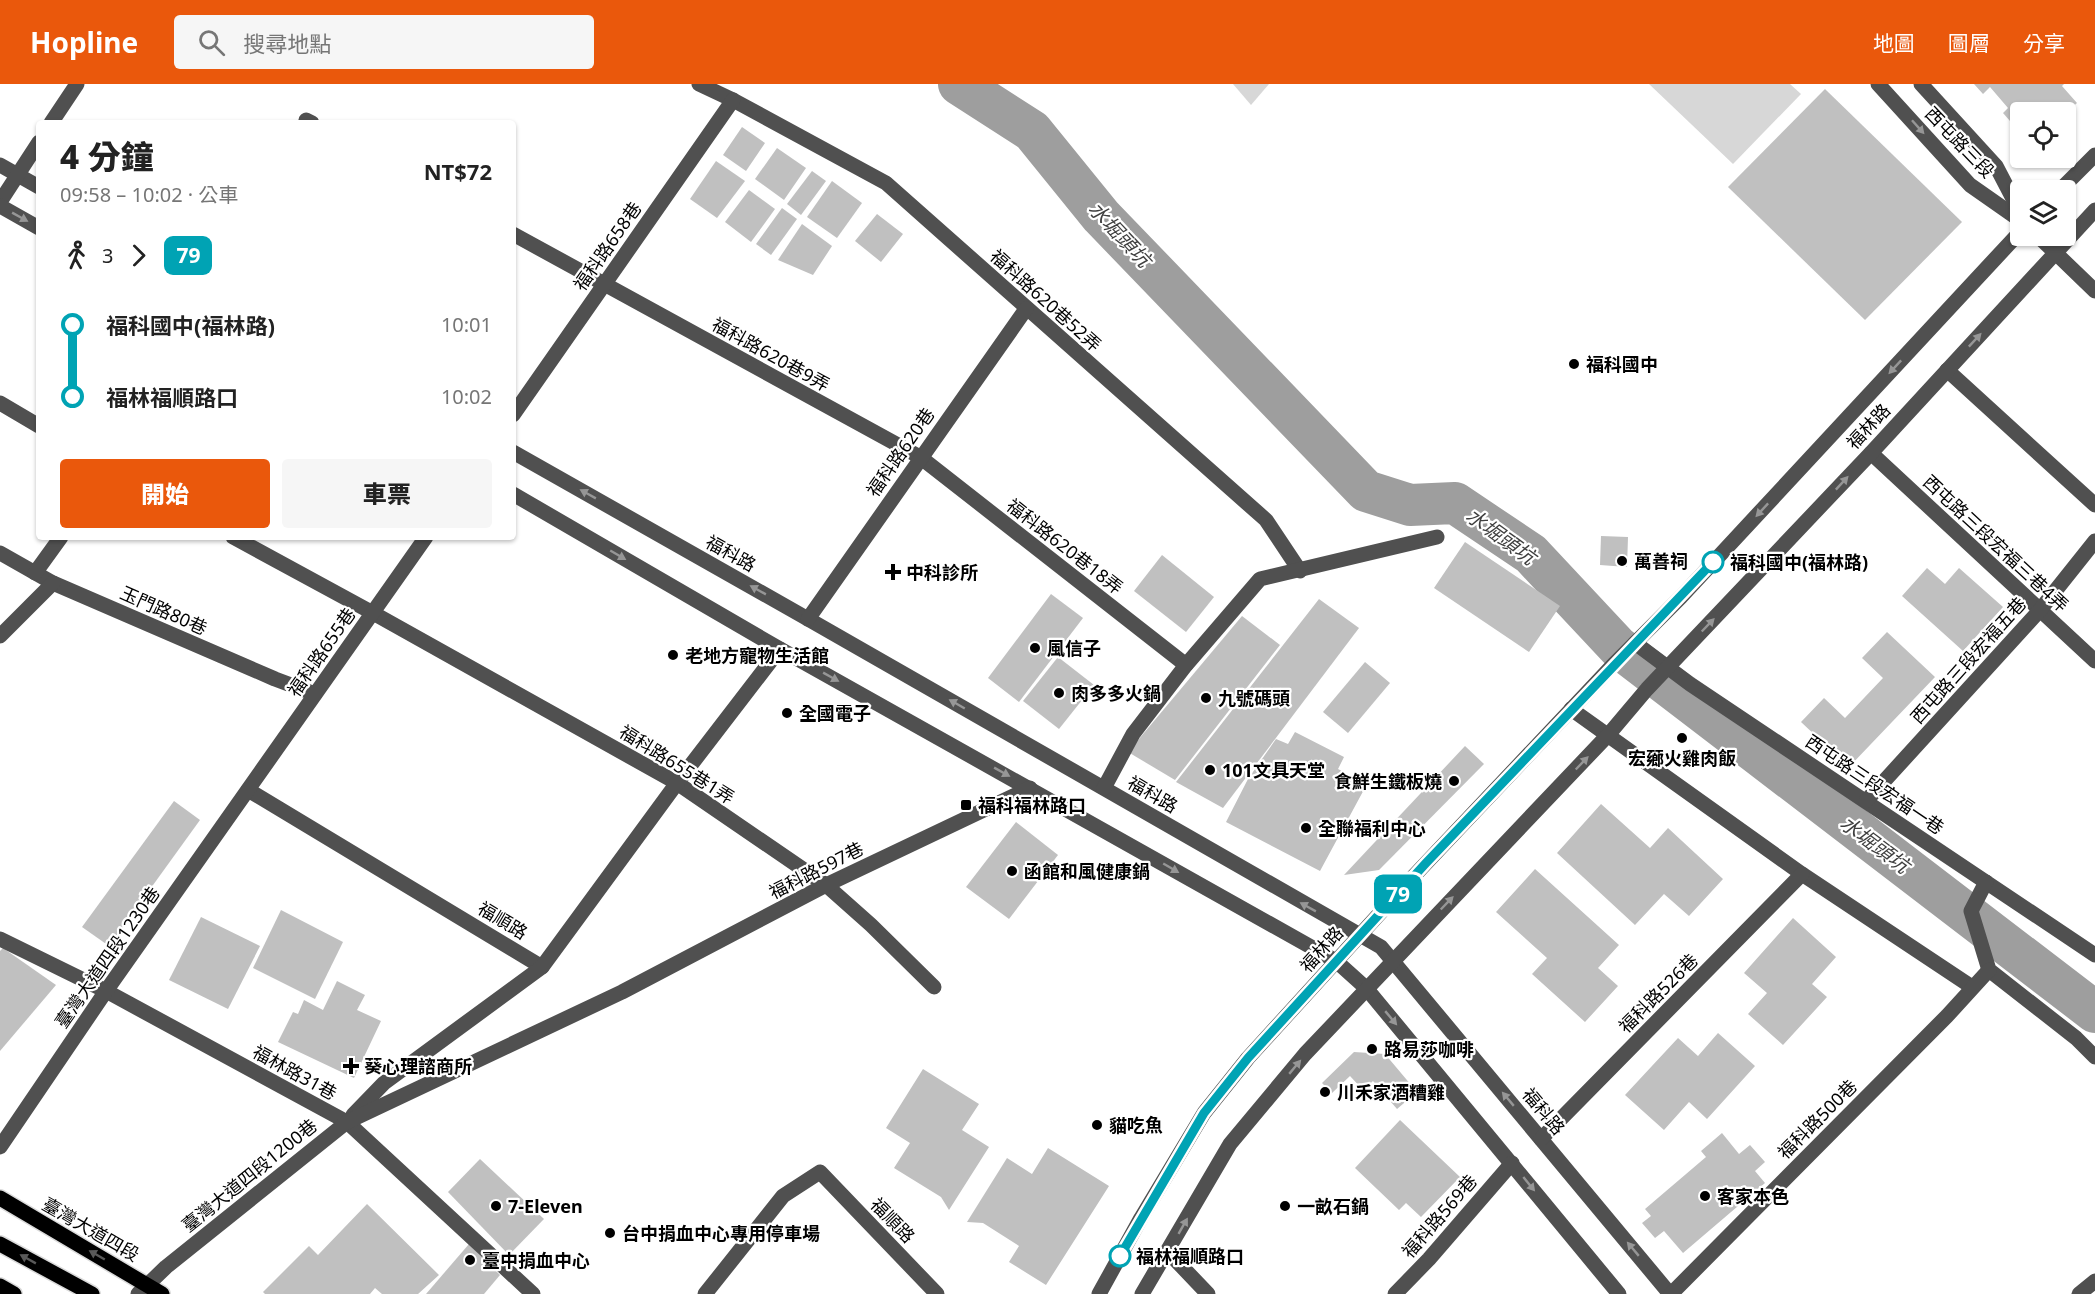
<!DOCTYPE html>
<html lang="zh-TW">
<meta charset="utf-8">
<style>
body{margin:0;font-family:"Noto Sans","Noto Sans TC",sans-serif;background:#f6f6f6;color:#222;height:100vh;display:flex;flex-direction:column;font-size:22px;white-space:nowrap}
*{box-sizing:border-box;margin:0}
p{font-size:20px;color:#767676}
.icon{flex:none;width:33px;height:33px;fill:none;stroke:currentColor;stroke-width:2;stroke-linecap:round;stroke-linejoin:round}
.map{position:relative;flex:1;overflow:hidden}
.side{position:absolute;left:36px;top:36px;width:480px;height:420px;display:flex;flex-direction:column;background:#fff;border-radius:6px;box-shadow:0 2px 4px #0004}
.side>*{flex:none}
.badge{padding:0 12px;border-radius:9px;font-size:21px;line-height:39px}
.fabs{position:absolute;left:2010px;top:18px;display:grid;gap:12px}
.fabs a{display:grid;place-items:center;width:66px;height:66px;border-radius:6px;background:#fff;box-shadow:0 2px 4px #0004;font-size:30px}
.map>.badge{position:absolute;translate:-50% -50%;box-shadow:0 0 0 3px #fff}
.legs{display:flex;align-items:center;gap:9px;height:66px;padding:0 24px;font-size:20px}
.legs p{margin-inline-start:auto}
.headline{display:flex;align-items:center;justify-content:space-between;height:102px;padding:0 24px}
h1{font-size:33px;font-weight:800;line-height:45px}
.button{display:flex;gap:12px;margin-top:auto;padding:12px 24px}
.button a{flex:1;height:69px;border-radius:6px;background:#ea580c;color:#fff;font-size:24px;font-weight:800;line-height:69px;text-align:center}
.button a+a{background:#f6f6f6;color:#222}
ul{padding:0 24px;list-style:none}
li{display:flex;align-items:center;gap:21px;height:72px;font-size:22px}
li i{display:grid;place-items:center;width:9px;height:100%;margin:0 8px;background:currentColor}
li i::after{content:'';width:15px;height:15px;margin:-8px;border:4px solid;border-radius:50%;background:#fff}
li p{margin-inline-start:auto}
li:first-child i{background:linear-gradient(#0000 50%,currentColor 0)}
li:last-child i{background:linear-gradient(currentColor 50%,#0000 0)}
header{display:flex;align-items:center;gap:36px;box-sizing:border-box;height:84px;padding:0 30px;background:#ea580c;color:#fff}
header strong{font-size:28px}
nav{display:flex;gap:33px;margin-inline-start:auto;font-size:21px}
.search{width:420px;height:54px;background:#f6f6f6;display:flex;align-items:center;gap:15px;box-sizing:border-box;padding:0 21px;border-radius:6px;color:#767676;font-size:22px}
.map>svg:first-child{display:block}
.green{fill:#d7d7d7}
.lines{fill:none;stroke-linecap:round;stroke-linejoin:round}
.river{stroke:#9e9e9e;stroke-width:42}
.building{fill:#c0c0c0}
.major-casing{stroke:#dbdbdb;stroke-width:18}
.minor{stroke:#505050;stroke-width:15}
.major{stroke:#000;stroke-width:15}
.oneway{fill:#969696}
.oneway2{fill:#595959}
.line-1-casing{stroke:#fff;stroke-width:14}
.line-1{stroke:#00a3b4;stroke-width:9}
.poi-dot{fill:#000;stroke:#fff;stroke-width:2}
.stop-1-dot{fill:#fff;stroke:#00a3b4;stroke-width:3}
.labels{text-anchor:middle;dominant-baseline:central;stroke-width:4.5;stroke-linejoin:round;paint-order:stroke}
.street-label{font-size:18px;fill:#000;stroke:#fff}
.poi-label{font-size:18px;font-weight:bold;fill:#000;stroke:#fff;text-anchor:start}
.stop-label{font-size:18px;font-weight:bold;fill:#000;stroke:#fff;text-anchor:start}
.water-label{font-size:20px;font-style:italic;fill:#3f3f3f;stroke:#fff}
</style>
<header>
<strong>Hopline</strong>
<div class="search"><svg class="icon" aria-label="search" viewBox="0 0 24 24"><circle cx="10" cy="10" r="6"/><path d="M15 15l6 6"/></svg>搜尋地點</div>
<nav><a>地圖</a><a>圖層</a><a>分享</a></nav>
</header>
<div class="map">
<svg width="2095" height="1210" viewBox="0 0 2095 1210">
<rect width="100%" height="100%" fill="#fff"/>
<!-- green -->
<g class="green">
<polygon points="1233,0 1269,0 1251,21"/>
<polygon points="1649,0 1790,0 1801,10 1733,80"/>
</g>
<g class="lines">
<!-- river -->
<polyline class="river" points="959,0 1032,47 1101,132 1366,407 1410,421 1455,419 1531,470 1618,563 2095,928"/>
</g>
<!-- building -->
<g class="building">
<polygon points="1974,0 2064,0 2062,2 2077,19 2069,26 2065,22 2058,28 2020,28 2020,42 2017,45 2003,29 2008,24 1990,3 1983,10"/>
<polygon points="1825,5 1962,138 1865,236 1728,103"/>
<polygon points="742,43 765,59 746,87 723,71"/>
<polygon points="777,64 806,84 784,116 755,95"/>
<polygon points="716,77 745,97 717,134 690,115"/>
<polygon points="812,87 826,97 801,131 787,120"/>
<polygon points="832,97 862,119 837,154 807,133"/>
<polygon points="749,106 775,125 751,158 725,138"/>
<polygon points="782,124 797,135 771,171 756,160"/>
<polygon points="877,130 903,150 881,178 855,157"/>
<polygon points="802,140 832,162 813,191 778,176"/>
<polygon points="1601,452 1628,453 1627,483 1600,481"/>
<polygon points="1465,458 1560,522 1529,568 1434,504"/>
<polygon points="1162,471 1214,513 1186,548 1134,507"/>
<polygon points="1927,484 1945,500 1959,484 2003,523 1963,567 1902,512"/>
<polygon points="1051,510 1083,534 1019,618 988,594"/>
<polygon points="1319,515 1359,544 1223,724 1176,698"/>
<polygon points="1242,532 1280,561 1175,696 1128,668"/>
<polygon points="1887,548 1935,593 1849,683 1801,638 1824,614 1845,634 1883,594 1862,574"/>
<polygon points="1058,573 1094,601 1059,645 1023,617"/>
<polygon points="1365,578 1390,599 1348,649 1323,628"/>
<polygon points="1295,648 1344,673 1338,685 1367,700 1320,787 1226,738 1248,695 1276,655 1288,660"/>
<polygon points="1465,662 1484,680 1379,786 1344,791"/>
<polygon points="174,717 200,736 109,862 82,843"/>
<polygon points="1601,720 1650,764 1668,744 1723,795 1689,832 1664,810 1635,841 1557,769"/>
<polygon points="1016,738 1058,771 1009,835 966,803"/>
<polygon points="1535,785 1619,861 1598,884 1618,902 1585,938 1532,890 1547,874 1496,828"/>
<polygon points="281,826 343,858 315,915 253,884"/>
<polygon points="201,833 260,862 228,925 169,896"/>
<polygon points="1793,834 1836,873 1812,900 1827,913 1783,961 1748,930 1767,909 1744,889"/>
<polygon points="3,864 56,901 0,967 0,867"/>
<polygon points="337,897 365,911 357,926 381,937 354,994 278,958 293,928 298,930 304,916 323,926"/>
<polygon points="1718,949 1755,982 1707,1035 1689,1018 1664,1046 1625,1011 1678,954 1698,972"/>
<polygon points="1354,968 1385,970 1417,1008 1397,1025 1373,997 1363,1006 1350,992 1332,1009 1322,999"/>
<polygon points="923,985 979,1020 962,1046 989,1063 949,1126 941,1113 894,1084 910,1059 886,1044"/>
<polygon points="1400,1036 1460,1093 1421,1133 1406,1119 1399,1126 1355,1084"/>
<polygon points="1722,1049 1739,1070 1750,1061 1765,1078 1755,1087 1765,1099 1683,1169 1664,1147 1655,1154 1642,1139 1651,1132 1645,1125 1706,1073 1701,1067"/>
<polygon points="1048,1064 1109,1102 1046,1201 1009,1178 1019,1162 983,1139 967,1138 1007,1074 1032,1090"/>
<polygon points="480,1075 544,1135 509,1171 448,1108"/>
<polygon points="367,1120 439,1191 418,1210 382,1210 375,1204 370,1210 265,1210 263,1208 309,1162 318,1171"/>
<polygon points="469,1160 500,1191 484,1210 426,1210"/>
</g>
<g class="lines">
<!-- major casing -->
<g class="major-casing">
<g id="major">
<polyline points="0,1114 162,1210"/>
<polyline points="0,1160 92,1210"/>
<polyline points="0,1202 14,1210"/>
</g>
</g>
<!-- minor -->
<g class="minor">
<polyline points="699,0 733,16 886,99 1266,436 1300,487"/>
<polyline points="1878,0 1970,101 2020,136"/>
<polyline points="1921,0 1996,82 2020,128"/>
<polyline points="306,36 312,39"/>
<polyline points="51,39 77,0"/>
<polyline points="0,81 39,103"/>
<polyline points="2060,106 2095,71"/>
<polyline points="0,118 39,58"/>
<polyline points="0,122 39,144"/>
<polyline points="513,150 920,373 1186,581"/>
<polyline points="2038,152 2095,207"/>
<polyline points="1947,286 2095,421"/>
<polyline points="0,319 39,342"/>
<polyline points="513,331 733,16"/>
<polyline points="513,368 808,535 1381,863 1670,1210"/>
<polyline points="1871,369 2095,577"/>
<polyline points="513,410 780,565 1336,877 1366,904 1619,1210"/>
<polyline points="233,453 373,529 677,699 826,801 871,841 934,903"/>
<polyline points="0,469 53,499 275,595 315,610"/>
<polyline points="35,489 61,453"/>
<polyline points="808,535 1026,225"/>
<polyline points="0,552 53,499"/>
<polyline points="1635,559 1690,600 2095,871"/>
<polyline points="1571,625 1802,790 1972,903"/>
<polyline points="1104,704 1133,650 1186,581 1260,495 1437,453"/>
<polyline points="248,706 542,883"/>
<polyline points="1866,717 2040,526 2095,457"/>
<polyline points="1986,798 1971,827 1989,886 2076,954 2095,973"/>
<polyline points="0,855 106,907 347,1038 533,1210"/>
<polyline points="353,1031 384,999 542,883 677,699 780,565"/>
<polyline points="1541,1055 1802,790"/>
<polyline points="0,1063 106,907 426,453"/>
<polyline points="1168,1168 1208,1210"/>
<polyline points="138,1210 166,1183 347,1038 622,908 826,801 1030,704"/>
<polyline points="705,1210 783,1112 820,1088 937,1210"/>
<polyline points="1099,1210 1141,1134 1204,1029 1248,974 1412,794 1615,579 1681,513 2020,148"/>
<polyline points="1142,1210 1230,1060 1305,970 1609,650 1647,605 1871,369 2095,126"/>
<polyline points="1395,1210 1429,1175 1512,1079"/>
<polyline points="1671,1210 1947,932 1989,886"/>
<polyline points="2079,1210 2095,1197"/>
</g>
<!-- major -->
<use href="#major" class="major"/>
</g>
<!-- one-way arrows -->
<defs><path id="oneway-solid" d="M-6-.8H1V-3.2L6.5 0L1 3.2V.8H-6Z" transform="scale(1.5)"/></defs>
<g class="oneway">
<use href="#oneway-solid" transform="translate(1918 43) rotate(48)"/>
<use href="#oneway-solid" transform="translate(20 133) rotate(29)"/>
<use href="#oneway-solid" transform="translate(1975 256) rotate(-47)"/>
<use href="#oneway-solid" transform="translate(1895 283) rotate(133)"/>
<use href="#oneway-solid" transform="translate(1842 399) rotate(-47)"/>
<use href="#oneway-solid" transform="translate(588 410) rotate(-151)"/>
<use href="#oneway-solid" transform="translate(1762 426) rotate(133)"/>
<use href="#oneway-solid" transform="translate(618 471) rotate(30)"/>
<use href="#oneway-solid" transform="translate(758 506) rotate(-151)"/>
<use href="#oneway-solid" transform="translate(1708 541) rotate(-46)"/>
<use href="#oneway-solid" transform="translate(831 593) rotate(29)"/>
<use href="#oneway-solid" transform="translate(957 620) rotate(-150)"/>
<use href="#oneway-solid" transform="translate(1582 679) rotate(-46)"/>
<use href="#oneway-solid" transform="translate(1002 688) rotate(29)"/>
<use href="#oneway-solid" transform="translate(1171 784) rotate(30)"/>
<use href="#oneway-solid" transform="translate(1447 819) rotate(-46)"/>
<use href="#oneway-solid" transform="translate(1308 823) rotate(-151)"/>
<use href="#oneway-solid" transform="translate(1391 934) rotate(50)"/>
<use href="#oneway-solid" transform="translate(1295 983) rotate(-50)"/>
<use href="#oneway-solid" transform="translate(1508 1015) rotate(-130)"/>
<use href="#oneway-solid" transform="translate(1529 1100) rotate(51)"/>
<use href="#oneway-solid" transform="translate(1183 1142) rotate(-60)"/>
<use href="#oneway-solid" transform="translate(1633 1165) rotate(-130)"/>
</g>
<g class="oneway2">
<use href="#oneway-solid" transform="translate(97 1171) rotate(-150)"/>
<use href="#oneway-solid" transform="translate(28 1175) rotate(-151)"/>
</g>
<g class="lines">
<!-- line-1 casing -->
<g class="line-1-casing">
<polyline id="line-1" points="1120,1172 1204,1029 1248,974 1426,779 1713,478"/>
</g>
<!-- line-1 -->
<use href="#line-1" class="line-1"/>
</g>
<!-- markers -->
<g class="poi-dot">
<circle cx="1574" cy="280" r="6"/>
<circle cx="1622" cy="477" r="6"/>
<path d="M890 479h6v6h6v6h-6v6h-6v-6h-6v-6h6z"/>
<circle cx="1035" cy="564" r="6"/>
<circle cx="673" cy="571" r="6"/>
<circle cx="1059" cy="609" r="6"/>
<circle cx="1206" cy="614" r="6"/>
<circle cx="787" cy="629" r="6"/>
<circle cx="1682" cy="654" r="6"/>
<circle cx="1210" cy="686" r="6"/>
<circle cx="1454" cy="697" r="6"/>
<rect x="960" y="715" width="12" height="12" rx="3"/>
<circle cx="1306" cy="744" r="6"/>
<circle cx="1012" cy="787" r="6"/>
<circle cx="1372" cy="965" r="6"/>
<path d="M348 973h6v6h6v6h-6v6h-6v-6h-6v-6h6z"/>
<circle cx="1325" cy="1008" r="6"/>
<circle cx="1097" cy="1041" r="6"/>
<circle cx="1705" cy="1112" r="6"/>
<circle cx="496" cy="1122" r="6"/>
<circle cx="1285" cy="1122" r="6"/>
<circle cx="610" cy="1149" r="6"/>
<circle cx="470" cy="1176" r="6"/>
</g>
<g class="stop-1-dot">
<circle cx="1713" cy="478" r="10"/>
<circle cx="1120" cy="1172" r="10"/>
</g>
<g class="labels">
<!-- street labels -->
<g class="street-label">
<text transform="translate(1960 58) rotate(46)">西屯路三段</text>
<text transform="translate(607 162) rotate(-55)">福科路658巷</text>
<text transform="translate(1046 216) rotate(42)">福科路620巷52弄</text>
<text transform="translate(771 270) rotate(29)">福科路620巷9弄</text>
<text transform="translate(1868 342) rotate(-47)">福林路</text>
<text transform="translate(900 368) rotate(-55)">福科路620巷</text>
<text transform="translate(1996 459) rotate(43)">西屯路三段宏福三巷4弄</text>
<text transform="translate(1065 462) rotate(38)">福科路620巷18弄</text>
<text transform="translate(731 469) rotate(29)">福科路</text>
<text transform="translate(164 526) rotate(24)">玉門路80巷</text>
<text transform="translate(321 568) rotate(-55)">福科路655巷</text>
<text transform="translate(1968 576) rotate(-48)">西屯路三段宏福五巷</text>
<text transform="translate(677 680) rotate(32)">福科路655巷1弄</text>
<text transform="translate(1875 700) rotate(34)">西屯路三段宏福一巷</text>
<text transform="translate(1153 710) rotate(30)">福科路</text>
<text transform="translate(816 786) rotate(-27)">福科路597巷</text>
<text transform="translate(503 836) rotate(31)">福順路</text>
<text transform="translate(1321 865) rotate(-48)">福林路</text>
<text transform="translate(107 873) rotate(-55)">臺灣大道四段1230巷</text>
<text transform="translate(1658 909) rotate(-45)">福科路526巷</text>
<text transform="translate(295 988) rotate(29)">福林路31巷</text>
<text transform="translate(1544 1027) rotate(50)">福科路</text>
<text transform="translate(1817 1035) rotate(-45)">福科路500巷</text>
<text transform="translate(249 1091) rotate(-39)">臺灣大道四段1200巷</text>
<text transform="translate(1439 1132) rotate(-49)">福科路569巷</text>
<text transform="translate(893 1136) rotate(46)">福順路</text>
<text transform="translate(91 1145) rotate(30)">臺灣大道四段</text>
</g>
<!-- poi labels -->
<g class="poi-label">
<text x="1586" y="280">福科國中</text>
<text x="1634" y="477">萬善祠</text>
<text x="906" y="488">中科診所</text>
<text x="1047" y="564">風信子</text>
<text x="685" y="571">老地方寵物生活館</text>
<text x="1071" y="609">肉多多火鍋</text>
<text x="1218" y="614">九號碼頭</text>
<text x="799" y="629">全國電子</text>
<text x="1682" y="674" text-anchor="middle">宏薌火雞肉飯</text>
<text x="1222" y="686">101文具天堂</text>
<text x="1442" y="697" text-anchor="end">食鮮生鐵板燒</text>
<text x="978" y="721">福科福林路口</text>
<text x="1318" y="744">全聯福利中心</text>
<text x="1024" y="787">函館和風健康鍋</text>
<text x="1384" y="965">路易莎咖啡</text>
<text x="364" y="982">葵心理諮商所</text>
<text x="1337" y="1008">川禾家酒糟雞</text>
<text x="1109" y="1041">貓吃魚</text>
<text x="1717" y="1112">客家本色</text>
<text x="508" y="1122">7-Eleven</text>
<text x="1297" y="1122">一畝石鍋</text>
<text x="622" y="1149">台中捐血中心專用停車場</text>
<text x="482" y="1176">臺中捐血中心</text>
</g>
<!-- stop labels -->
<g class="stop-label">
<text x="1730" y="478">福科國中(福林路)</text>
<text x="1136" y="1172">福林福順路口</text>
</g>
<!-- water labels -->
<g class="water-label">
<text transform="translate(1120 150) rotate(47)">水堀頭坑</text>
<text transform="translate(1501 452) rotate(36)">水堀頭坑</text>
<text transform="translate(1875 760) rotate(37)">水堀頭坑</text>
</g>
</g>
</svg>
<div class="fabs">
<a><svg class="icon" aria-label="locate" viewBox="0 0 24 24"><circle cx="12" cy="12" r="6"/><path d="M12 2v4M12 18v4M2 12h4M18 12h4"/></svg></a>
<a><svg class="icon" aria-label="layers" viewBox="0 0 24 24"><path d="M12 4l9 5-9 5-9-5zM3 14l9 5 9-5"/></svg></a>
</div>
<b class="badge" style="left:1398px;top:810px;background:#00a3b4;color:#fff">79</b>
<section class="side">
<div class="headline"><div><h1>4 分鐘</h1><p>09:58 – 10:02 · 公車</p></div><b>NT$72</b></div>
<div class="legs"><svg class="icon" aria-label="walk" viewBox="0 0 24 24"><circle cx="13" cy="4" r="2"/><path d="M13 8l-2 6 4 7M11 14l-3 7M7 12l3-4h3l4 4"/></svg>3<svg class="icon" aria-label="forward" viewBox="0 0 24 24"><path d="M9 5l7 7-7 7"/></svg><b class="badge" style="background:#00a3b4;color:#fff">79</b></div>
<ul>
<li><i style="color:#00a3b4"></i><b>福科國中(福林路)</b><p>10:01</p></li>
<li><i style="color:#00a3b4"></i><b>福林福順路口</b><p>10:02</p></li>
</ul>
<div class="button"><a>開始</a><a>車票</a></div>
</section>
</div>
